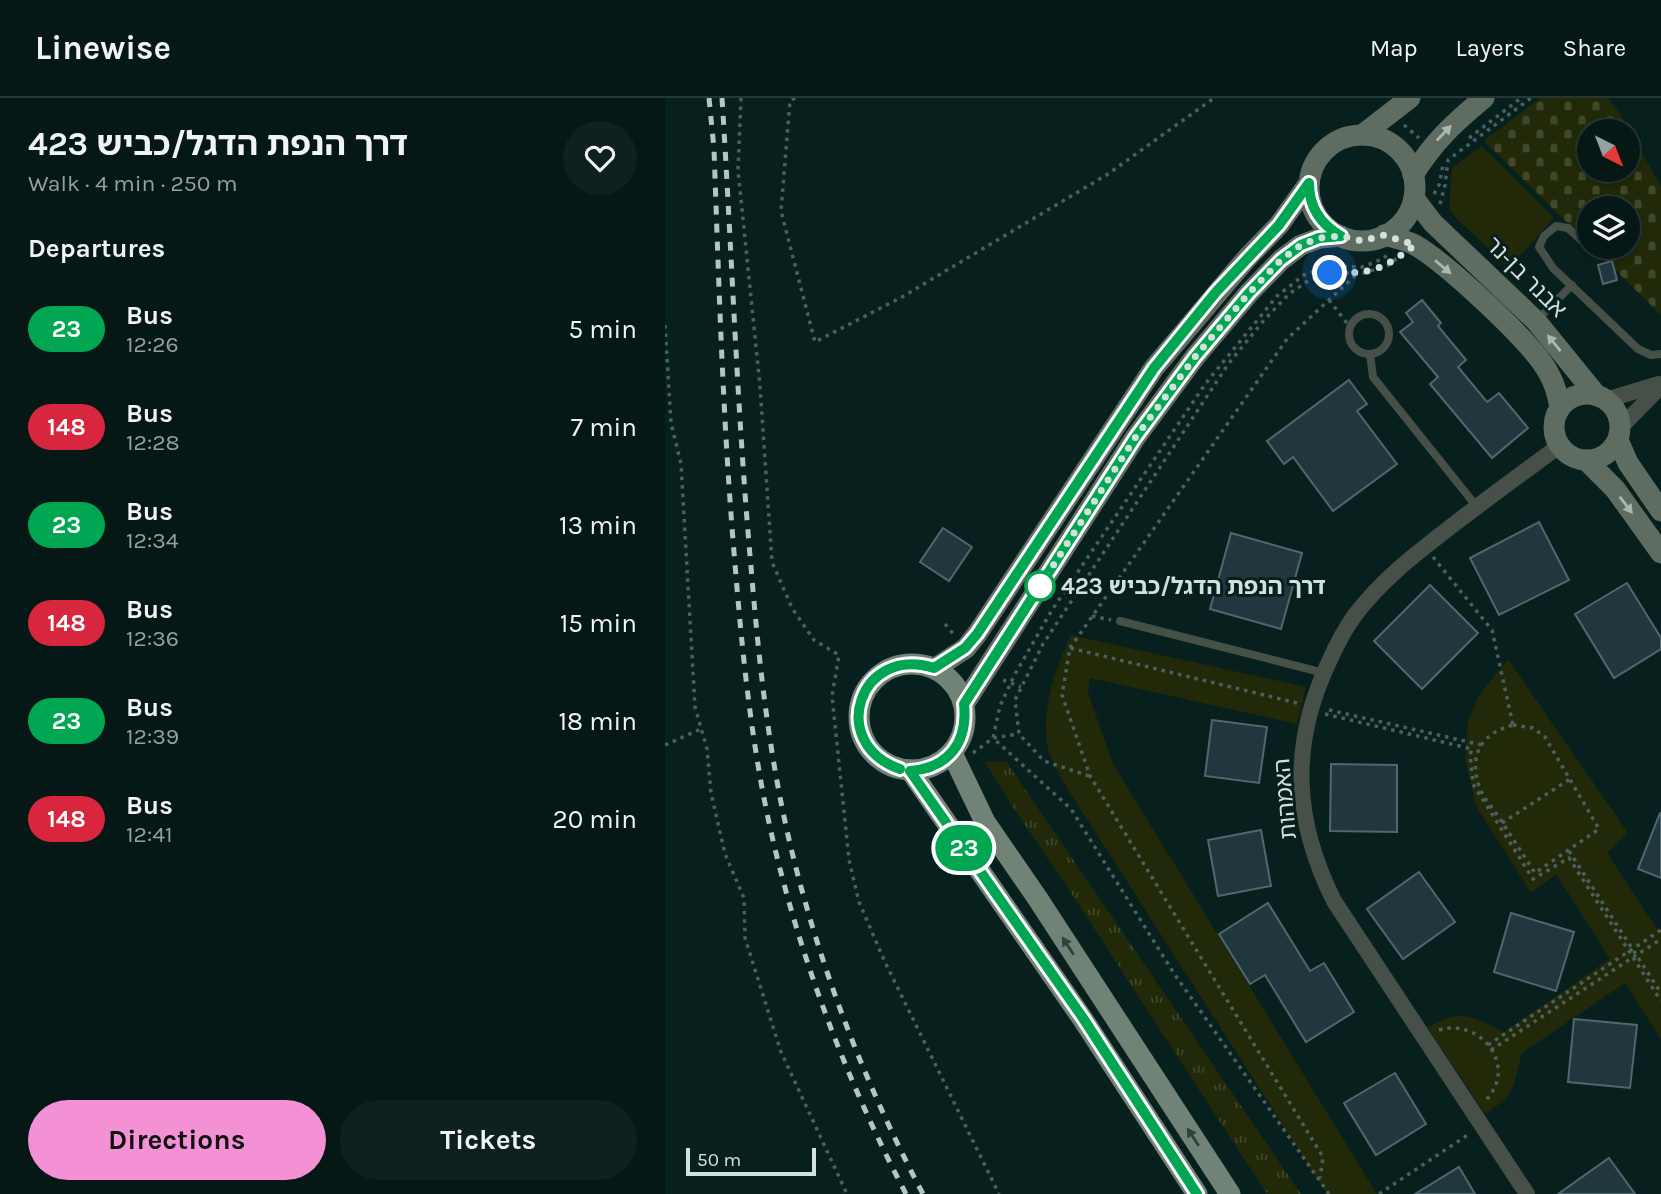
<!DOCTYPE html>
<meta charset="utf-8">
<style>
body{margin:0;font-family:Karla,"Noto Sans Hebrew",sans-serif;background:#0e211f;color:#f1f3f6;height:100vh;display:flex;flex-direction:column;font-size:26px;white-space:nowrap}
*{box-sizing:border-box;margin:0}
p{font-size:23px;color:#97a0a1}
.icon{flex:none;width:38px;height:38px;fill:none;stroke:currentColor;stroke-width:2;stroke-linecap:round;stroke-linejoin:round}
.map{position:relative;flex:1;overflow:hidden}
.drawer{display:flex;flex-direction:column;background:#051816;width:665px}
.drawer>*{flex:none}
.badge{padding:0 14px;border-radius:23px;font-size:24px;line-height:46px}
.needle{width:46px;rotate:138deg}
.fabs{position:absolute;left:912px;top:21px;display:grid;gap:14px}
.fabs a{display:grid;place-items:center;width:63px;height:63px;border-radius:50%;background:#051816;box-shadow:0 4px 10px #0003,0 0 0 2px #263735;font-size:35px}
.scale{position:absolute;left:21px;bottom:18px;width:130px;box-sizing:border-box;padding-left:7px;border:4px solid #d2e0de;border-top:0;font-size:19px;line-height:24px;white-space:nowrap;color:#d2e0de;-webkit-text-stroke:5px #07201d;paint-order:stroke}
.you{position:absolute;width:35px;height:35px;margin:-18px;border:5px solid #fff;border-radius:50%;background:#1a73e8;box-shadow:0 0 0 10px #1a73e833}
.map>.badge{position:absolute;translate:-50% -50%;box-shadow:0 0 0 4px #fff}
h2{padding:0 28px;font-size:26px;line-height:63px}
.round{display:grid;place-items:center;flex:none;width:74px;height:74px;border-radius:37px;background:#0e211f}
.overview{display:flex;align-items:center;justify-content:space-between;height:119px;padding:0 28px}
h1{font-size:33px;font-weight:700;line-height:52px}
.cta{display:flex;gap:14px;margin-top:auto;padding:14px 28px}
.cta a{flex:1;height:80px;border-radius:42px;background:#f491d4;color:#111;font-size:28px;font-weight:700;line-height:80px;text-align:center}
.cta a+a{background:#0e211f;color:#f1f3f6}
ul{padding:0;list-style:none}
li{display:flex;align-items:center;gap:21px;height:98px;padding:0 28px}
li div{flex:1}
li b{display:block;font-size:26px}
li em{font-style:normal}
li .badge{min-width:77px;font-weight:700;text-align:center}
header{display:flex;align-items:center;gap:42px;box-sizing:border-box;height:98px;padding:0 35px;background:#051816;border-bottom:2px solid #263735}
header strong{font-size:33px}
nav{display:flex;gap:38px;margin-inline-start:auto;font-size:24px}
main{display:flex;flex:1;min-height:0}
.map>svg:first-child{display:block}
.grass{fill:url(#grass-tufts)}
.cemetery{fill:url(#cemetery-stones);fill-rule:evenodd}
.green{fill:#212908}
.building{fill:#20373e;stroke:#4f686f;stroke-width:2}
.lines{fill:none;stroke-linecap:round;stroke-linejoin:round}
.path{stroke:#4b605e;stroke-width:3.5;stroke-dasharray:3.5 5;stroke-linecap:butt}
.lane{stroke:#474f49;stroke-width:8}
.street{stroke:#474f49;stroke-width:16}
.secondary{stroke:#5f6c62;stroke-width:21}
.primary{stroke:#718276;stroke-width:21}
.rail{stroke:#b6c5c3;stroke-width:5;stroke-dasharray:9 9;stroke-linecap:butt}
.oneway{fill:#aab7b3}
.oneway2{fill:#2c423c}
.line-casing{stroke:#fff;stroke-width:16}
.line{stroke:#00a651;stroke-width:10}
.walk{stroke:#d2e0de;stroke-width:7;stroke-dasharray:0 12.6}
.stop-dot{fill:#fff;stroke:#00a651;stroke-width:3.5}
.labels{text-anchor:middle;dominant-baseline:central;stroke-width:6;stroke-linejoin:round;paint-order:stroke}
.street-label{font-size:23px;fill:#d2e0de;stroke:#07201d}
.stop-label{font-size:23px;font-weight:bold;fill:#d2e0de;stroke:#07201d;text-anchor:start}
</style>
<header>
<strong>Linewise</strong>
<nav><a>Map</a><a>Layers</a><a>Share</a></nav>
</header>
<main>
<section class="drawer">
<div class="overview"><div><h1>דרך הנפת הדגל/כביש 423</h1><p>Walk · 4 min · 250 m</p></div><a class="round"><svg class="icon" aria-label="heart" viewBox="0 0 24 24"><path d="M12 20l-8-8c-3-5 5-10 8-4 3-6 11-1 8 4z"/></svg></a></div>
<h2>Departures</h2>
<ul>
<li><span class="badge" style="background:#00a651;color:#fff">23</span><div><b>Bus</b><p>12:26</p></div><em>5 min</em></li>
<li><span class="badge" style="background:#d7263d;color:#fff">148</span><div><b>Bus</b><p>12:28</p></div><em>7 min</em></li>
<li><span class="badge" style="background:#00a651;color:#fff">23</span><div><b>Bus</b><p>12:34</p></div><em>13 min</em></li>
<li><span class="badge" style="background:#d7263d;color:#fff">148</span><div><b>Bus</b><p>12:36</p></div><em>15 min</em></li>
<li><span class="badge" style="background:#00a651;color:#fff">23</span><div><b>Bus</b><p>12:39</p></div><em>18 min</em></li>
<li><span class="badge" style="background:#d7263d;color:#fff">148</span><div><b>Bus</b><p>12:41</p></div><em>20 min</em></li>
</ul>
<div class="cta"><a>Directions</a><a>Tickets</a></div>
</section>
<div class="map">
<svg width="996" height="1096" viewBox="0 0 996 1096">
<defs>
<pattern id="grass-tufts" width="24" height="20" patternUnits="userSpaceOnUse" patternTransform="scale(1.75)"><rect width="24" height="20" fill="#212908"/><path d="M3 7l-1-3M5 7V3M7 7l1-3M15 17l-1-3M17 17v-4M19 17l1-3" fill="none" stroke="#40482c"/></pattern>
<pattern id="cemetery-stones" width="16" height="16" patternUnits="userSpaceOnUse" patternTransform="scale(1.75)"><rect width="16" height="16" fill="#212908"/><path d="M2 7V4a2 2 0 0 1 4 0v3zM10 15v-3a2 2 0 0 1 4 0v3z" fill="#40482c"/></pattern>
</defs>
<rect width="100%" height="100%" fill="#07201d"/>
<!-- grass -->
<polygon class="grass" points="341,663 636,1096 602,1096 399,784 347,708 320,664"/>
<!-- cemetery -->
<path class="cemetery" d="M875 0H943L955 16 996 89V217L927 149H962V110H924V146L819 43ZM924 33H962V72H924Z"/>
<!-- green -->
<g class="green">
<polygon points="817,48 889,120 844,170 790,119 784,111 787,70"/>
<path d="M406 537 641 589 632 626 425 580 423 595 448 666 712 1096H662L397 682C392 671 384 659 382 647 377 608 390 571 406 537Z"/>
<path d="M843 561 963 735 942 755 992 831 996 829V941L960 885 857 955C847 990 853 995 820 1016L763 930C794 909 809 919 839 934L945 861 891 776 866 795 811 708 800 660 803 624 813 598Z"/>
</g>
<!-- building -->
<g class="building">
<polygon points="947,163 952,182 938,186 933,167"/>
<polygon points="757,202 776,225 773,228 801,262 793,269 822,304 834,295 863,330 827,360 765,286 773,279 735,234 748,224 741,215"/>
<polygon points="684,282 702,306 692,313 732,366 668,413 628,359 619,366 602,343"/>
<polygon points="874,424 904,482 834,517 805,460"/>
<polygon points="278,430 307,449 284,483 255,464"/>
<polygon points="566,435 637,455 616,531 545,511"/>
<polygon points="962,485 996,540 996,551 949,580 910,516"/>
<polygon points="765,487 813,535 757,591 709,543"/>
<polygon points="547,622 602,629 594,685 540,678"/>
<polygon points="666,666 732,667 732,734 665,733"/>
<polygon points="995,715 996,715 996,780 973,771"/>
<polygon points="596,732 606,788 553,798 543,742"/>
<polygon points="754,774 790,824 738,861 702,811"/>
<polygon points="603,805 645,873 659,865 689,914 641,944 600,877 585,886 554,836"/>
<polygon points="846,815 909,834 891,893 829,874"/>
<polygon points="909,921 972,927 965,990 903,984"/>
<polygon points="730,975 761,1026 711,1057 679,1005"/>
<polygon points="944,1060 970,1096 893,1096"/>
<polygon points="794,1069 810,1096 750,1096"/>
</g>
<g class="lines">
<!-- path -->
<g class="path">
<polyline points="76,0 73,72 95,288 107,464 127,510 149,542 174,557 167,598 184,762 194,804 219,862 334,1096"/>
<polyline points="130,0 125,3 116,113 150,244 237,199 443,76 549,0"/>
<polyline points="739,27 754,40"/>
<polyline points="804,40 856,0"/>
<polyline points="769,96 774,87 778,67"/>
<polyline points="775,106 780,87 783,62 866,0"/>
<polyline points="664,202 685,229"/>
<polyline points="0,227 6,325 16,366 30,609 42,651 46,695 60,756 79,800 80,840 116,954 182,1096"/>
<polyline points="768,459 827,532 848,627"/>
<polyline points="427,518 446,522"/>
<polyline points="280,526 290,538"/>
<polyline points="405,550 622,241 693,175"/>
<polyline points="338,582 356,589"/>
<polyline points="632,605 405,550 397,597 425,678 658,1059 655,1080"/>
<polyline points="664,612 817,647"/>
<polyline points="660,616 807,651 805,657 808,686 868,781 904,760 996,903"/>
<path d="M848 627 868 630 880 639 934 731 870 775C859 758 848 741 837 724 830 713 818 700 814 688 803 655 818 635 848 627Z"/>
<polyline points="0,647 36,631"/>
<polyline points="308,655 328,640 354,636"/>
<polyline points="424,678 379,663 354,636 350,602 378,546 564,265 600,221 624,196 643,183 665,175 699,175 724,167 732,160"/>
<polyline points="837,725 905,681"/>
<polyline points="904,753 996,895"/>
<path d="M774 932C814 919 855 968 820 1003"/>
<polyline points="823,947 996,832"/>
<polyline points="826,952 996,841"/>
<polyline points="664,1096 508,874 406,711 328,640 335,608 350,576 387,512 541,285 612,198 639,177 665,168 697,169 718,161 722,157"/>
<polyline points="714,1096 804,1036"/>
</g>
<!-- lane -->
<g class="lane">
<polyline points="928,153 903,130 891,128 879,138 874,149 888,170 973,251 986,257 996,256"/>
<circle cx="704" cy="236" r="20"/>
<polyline points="872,222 907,187"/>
<polyline points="705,256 708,279 812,409"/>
<polyline points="455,523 659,575"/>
</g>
<!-- street -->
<g class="street">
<polyline points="941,302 994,286"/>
<polyline points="955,330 996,288"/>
<path d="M862 1096 669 803C629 723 625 649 662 568 670 550 679 532 690 517 717 481 753 454 788 427 823 400 859 374 894 348"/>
</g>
<!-- secondary -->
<g class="secondary">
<polyline points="697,37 745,0"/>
<circle cx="697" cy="90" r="53"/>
<path d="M748 77C769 43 789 25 819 0"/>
<polyline points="749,100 768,125 871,223 932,298"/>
<path d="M719 137C730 140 741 142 750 147 781 165 867 244 883 274 890 286 893 297 895 310"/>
<circle cx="922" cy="329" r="33"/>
<polyline points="953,342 963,365 996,413"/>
<polyline points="921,362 950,391 996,455"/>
<polyline points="269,571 301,550 312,536 489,270 582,160 614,127 644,85"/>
<polyline points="299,606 470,340 530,259 584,195 616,162 636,147 655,140 676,138"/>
</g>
<!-- primary -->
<g class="primary">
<circle cx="247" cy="619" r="53"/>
<polyline points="287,655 320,724 373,801 565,1096"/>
<polyline points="245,672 417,920 532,1096"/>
</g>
<!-- rail -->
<g class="rail">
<path d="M44 0 49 51C54 189 58 328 70 466 78 564 88 663 112 759 141 876 185 989 241 1096"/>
<path d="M57 0C67 156 72 313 86 469 94 565 104 660 127 754 156 873 201 988 258 1096"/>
</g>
</g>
<!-- one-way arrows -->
<defs><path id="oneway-solid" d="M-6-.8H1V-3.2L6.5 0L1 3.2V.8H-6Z" transform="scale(1.75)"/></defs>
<g class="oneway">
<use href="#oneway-solid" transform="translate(779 35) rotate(-46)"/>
<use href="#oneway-solid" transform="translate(778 169) rotate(40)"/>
<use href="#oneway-solid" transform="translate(889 245) rotate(-129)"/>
<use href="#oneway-solid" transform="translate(961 407) rotate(53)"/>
</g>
<g class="oneway2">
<use href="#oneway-solid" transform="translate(403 848) rotate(-123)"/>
<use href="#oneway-solid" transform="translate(528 1039) rotate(-123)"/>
</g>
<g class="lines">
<!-- line casing -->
<g class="line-casing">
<path id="line" d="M235 671C161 645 195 546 269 570L300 550 312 536 489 270 551 194 614 127 644 85C644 109 655 126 676 138L654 140 636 147 616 162 584 195 530 259 470 340 299 606C303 644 284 670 245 673L418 920 532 1096"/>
</g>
<!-- line -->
<use href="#line" class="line"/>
<!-- walk -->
<path class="walk" d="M375 488 470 340 530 259 584 195 616 162 636 147 654 140 676 138 698 143 719 137 750 147C715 173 709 175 665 175"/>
</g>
<!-- markers -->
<circle class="stop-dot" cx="375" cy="488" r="14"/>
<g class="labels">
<!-- street labels -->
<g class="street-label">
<text transform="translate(861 179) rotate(45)">אבנר בן-נר</text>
<text transform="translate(620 701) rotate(-95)">האמהות</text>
</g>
<!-- stop labels -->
<g class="stop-label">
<text x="396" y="488">דרך הנפת הדגל/כביש 423</text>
</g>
</g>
</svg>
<div class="fabs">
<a><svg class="needle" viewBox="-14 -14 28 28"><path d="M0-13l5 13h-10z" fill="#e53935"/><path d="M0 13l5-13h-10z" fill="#97a0a1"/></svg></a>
<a><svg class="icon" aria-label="layers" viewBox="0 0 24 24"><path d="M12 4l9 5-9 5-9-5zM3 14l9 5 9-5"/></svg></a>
</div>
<div class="scale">50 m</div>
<div class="you" style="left:665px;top:175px"></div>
<b class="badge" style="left:299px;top:750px;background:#00a651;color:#fff">23</b>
</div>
</main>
